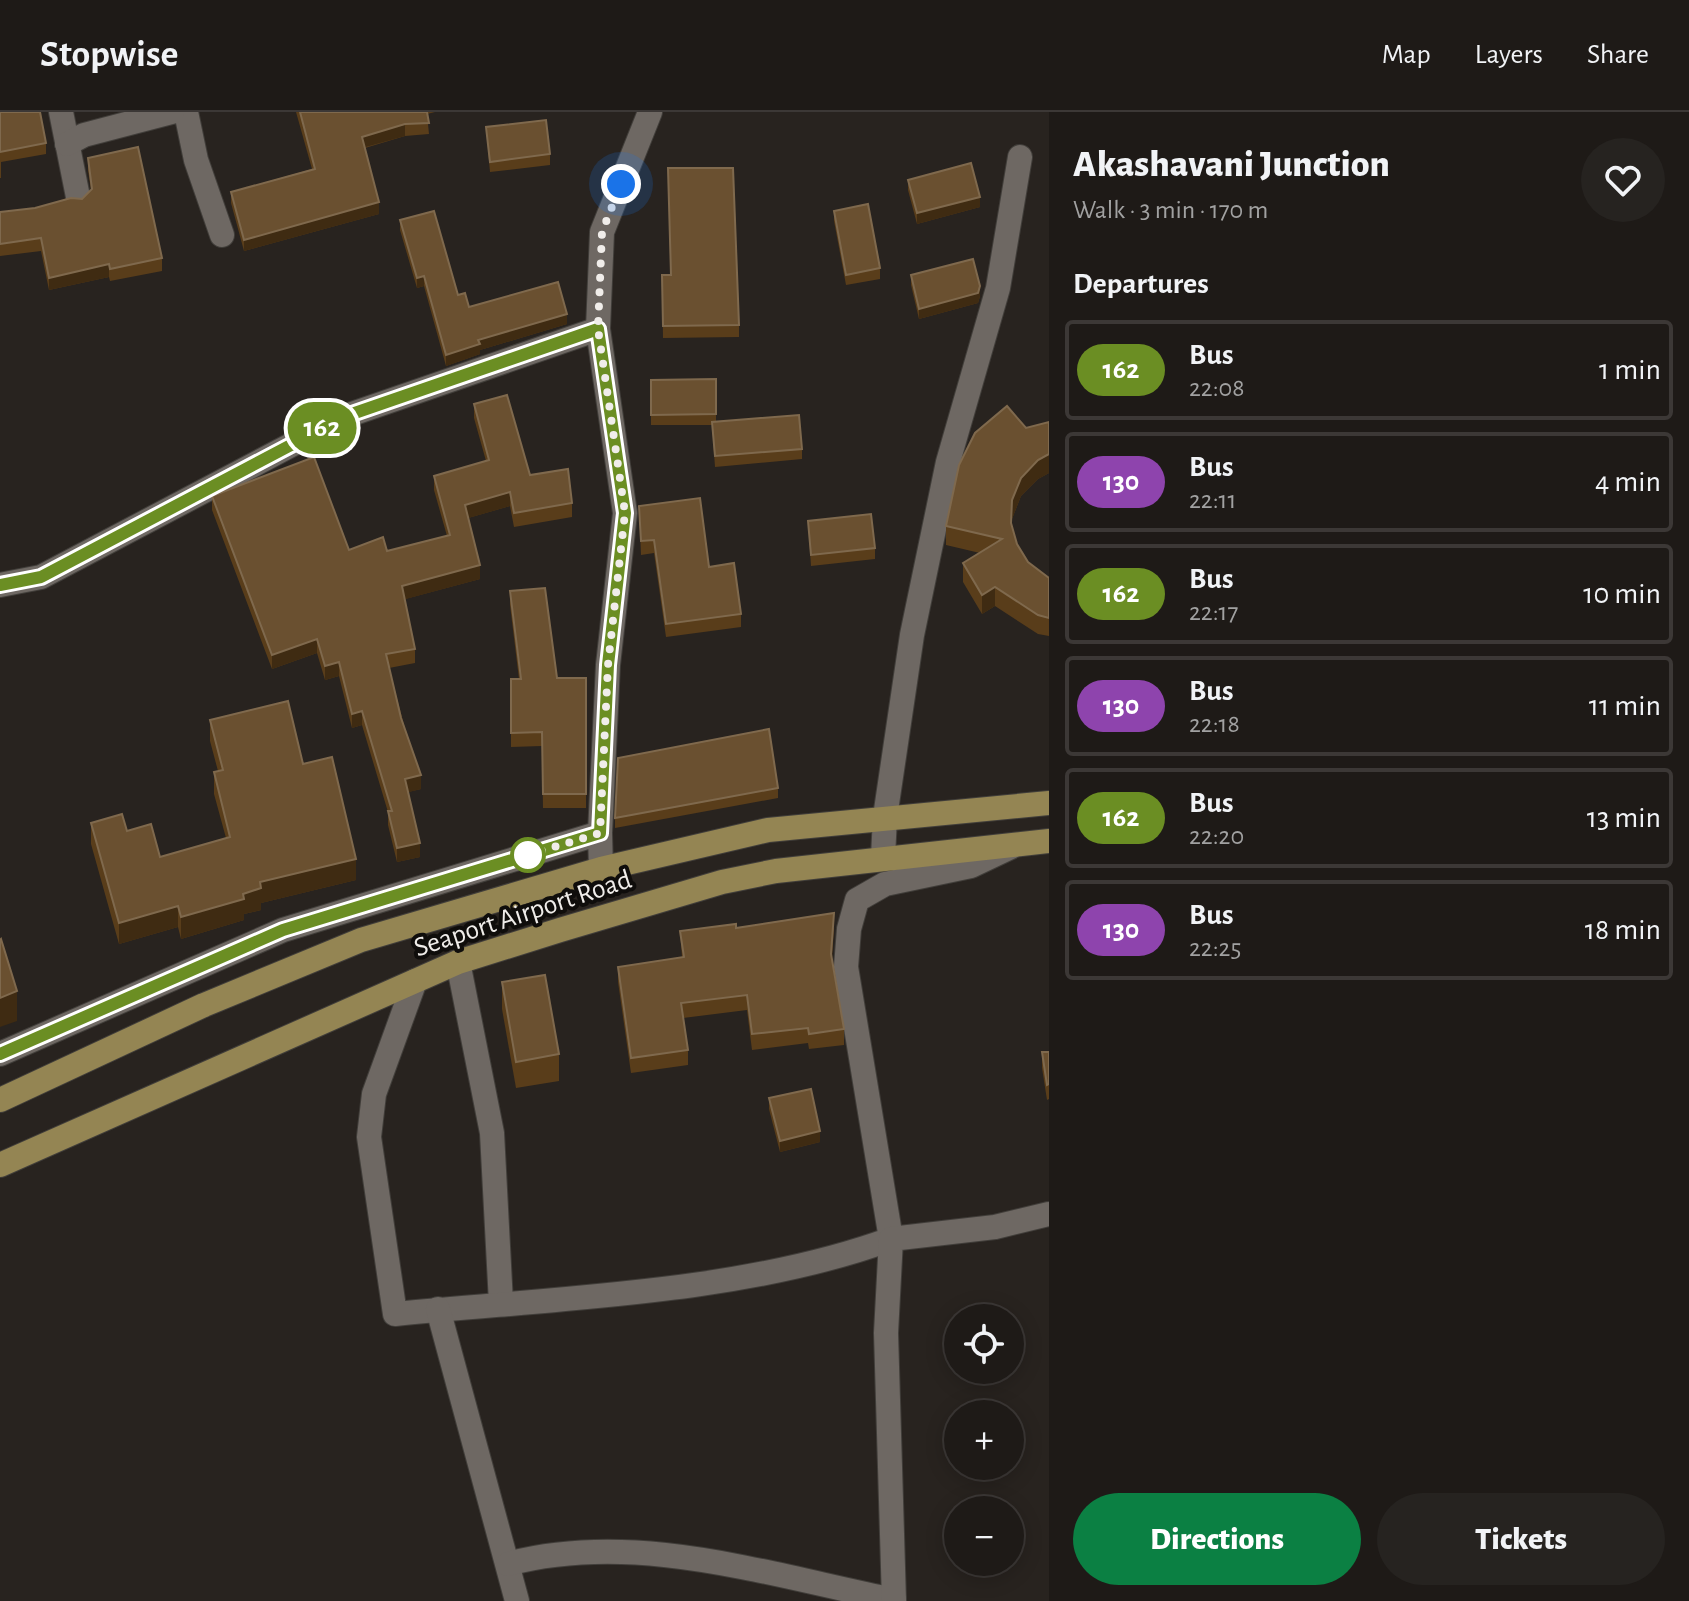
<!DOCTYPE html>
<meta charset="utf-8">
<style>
body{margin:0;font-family:"Alegreya Sans",sans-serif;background:#262320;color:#f1f3f6;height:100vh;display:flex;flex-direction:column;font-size:30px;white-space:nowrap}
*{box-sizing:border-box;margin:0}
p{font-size:26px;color:#a1a1a1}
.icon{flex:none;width:44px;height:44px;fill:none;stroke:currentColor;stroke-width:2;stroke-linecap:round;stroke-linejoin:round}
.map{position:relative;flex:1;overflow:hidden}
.drawer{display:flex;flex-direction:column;background:#1e1a17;width:640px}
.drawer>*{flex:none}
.badge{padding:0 16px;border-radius:26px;font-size:28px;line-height:52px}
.controls{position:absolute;left:944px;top:1192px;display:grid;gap:16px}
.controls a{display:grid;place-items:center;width:80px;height:80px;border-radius:50%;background:#1e1a17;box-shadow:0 4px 20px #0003,0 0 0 2px #3c3836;font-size:40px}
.you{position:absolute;width:40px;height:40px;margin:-20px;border:6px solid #fff;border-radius:50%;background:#1a73e8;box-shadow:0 0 0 12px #1a73e833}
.map>.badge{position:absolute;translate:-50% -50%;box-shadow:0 0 0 4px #fff}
h2{padding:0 24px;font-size:30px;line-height:72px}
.round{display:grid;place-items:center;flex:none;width:84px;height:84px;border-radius:42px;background:#262320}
.overview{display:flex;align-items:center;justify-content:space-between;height:136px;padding:0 24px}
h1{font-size:38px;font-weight:800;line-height:60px}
.cta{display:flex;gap:16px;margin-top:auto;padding:16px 24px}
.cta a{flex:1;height:92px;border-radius:48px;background:#0b8043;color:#fff;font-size:32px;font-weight:800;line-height:92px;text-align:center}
.cta a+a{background:#262320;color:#f1f3f6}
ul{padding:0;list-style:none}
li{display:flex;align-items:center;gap:24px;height:100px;margin:0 16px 12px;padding:0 8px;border:4px solid #3c3836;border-radius:8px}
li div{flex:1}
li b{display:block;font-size:30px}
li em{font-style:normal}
li .badge{min-width:88px;font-weight:700;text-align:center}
header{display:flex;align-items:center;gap:48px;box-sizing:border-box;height:112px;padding:0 40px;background:#1e1a17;border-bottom:2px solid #3c3836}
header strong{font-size:38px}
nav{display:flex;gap:44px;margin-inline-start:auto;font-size:28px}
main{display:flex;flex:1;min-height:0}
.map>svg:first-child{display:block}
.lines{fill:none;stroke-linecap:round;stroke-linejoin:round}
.minor-casing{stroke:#413e3a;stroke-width:26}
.tertiary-casing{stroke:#413e3a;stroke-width:26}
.primary-casing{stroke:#413e3a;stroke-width:26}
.minor{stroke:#6e6863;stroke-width:24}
.tertiary{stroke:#6e6863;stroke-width:24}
.primary{stroke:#948553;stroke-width:24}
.wall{fill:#593d1a}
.shaded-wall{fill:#3f2b12}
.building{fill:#6a5030;stroke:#7f694d;stroke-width:2}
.line-casing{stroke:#fff;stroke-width:18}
.line{stroke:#6b8e23;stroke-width:12}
.walk{stroke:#f0edea;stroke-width:8;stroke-dasharray:0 14.4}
.stop-dot{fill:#fff;stroke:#6b8e23;stroke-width:4}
.labels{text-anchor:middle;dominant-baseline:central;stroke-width:8;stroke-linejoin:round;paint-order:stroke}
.street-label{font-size:28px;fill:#f0edea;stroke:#0f0d0b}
</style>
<header>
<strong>Stopwise</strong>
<nav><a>Map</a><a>Layers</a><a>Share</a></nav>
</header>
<main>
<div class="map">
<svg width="1049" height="1489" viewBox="0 0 1049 1489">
<rect width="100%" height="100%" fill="#28231f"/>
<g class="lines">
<!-- minor casing -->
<g class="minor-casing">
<g id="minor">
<polyline points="61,0 78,85"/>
<polyline points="186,0 196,48 222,123"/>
<polyline points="67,32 84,23 172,0"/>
<polyline points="0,473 41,465 346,304 598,217"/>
<polyline points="600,721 608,553 625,401 598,217 602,120 650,0"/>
<polyline points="883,745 885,705 912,523 948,350 998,176 1020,45"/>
<polyline points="458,850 492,1021 501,1191"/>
<path d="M415 869 374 982 369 1025 395 1202C553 1186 741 1182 891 1127L846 855 849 817 857 788 885 772 971 754 1011 735"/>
<polyline points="438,1197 517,1489"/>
<path d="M508 1452C635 1418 769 1463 894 1488"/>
<polyline points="894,1489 886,1221 891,1127 995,1115 1049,1102"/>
</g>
</g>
<!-- tertiary casing -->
<g class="tertiary-casing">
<polyline id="tertiary" points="0,942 283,818 600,721 601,757"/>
</g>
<!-- primary casing -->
<g class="primary-casing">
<g id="primary">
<polyline points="0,988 204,893 361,828 601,757 768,718 1049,691"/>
<polyline points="0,1053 458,850 560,818 722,770 776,759 1049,729"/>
</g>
</g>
<!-- minor -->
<use href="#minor" class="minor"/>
<!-- tertiary -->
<use href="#tertiary" class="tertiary"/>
<!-- primary -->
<use href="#primary" class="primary"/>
</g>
<!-- wall -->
<g class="wall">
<polygon points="0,0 46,31 46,42 1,50 1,66 0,66"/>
<polygon points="296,0 435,0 427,2 429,22 405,24 365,36 379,102 244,139 231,91 231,80 312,57"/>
<polygon points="486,15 550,42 550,53 490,60"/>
<polygon points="88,46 162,146 162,159 110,169 109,165 49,178 41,139 0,144 0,100 35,96 82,87 91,78 88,58"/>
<polygon points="908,68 980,95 917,112 908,78"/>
<polygon points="834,99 880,156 880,167 846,173 834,109"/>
<polygon points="400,108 458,183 469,195 567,212 480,238 480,242 446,254 424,174 417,176 400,118"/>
<polygon points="662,163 739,213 739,225 663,226"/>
<polygon points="911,163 980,184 978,191 919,207 911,173"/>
<polygon points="716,267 716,309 802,337 802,347 715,355 712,313 651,313 651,268"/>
<polygon points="474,292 530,363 572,391 572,405 514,415 510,394 468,406 480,467 405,487 415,537 415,551 389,556 421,677 408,680 420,745 397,750 388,713 388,700 362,613 352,616 339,564 325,568 317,541 272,557 212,398 212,384 349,438 387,439 447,424 434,378 434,364 486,349 474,306"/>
<polygon points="1049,310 1049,361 1038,367 1021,384 1012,407 1012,414 1017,432 1028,450 1049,466 1049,524 1038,522 995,494 982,502 963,470 963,451 980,441 946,433 946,414 1026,316"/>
<polygon points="639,394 709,455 741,502 741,515 666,525 654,441 641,443"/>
<polygon points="808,409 875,436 875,447 811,454"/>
<polygon points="510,479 557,566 586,566 586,696 543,696 542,634 511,635 511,567 519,567 510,493"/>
<polygon points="210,608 303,652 356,768 261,791 261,798 244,802 244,808 181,827 178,815 119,832 91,732 91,711 127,719 160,745 226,726 214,682 214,660 218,659 210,629"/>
<polygon points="778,676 778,686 615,716 615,706"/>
<polygon points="736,816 834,816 832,846 844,917 844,933 809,937 808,931 752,938 747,898 683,906 688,938 688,953 631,961 618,870 618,855 682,845 680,819"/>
<polygon points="502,870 559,942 559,969 516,976 502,897"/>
<polygon points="1042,940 1049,940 1049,987 1047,988 1042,956"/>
<polygon points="769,986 820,1030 780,1040 769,997"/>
</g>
<!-- shaded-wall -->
<g class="shaded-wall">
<polygon points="405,12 405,24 362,36 362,25"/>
<polygon points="980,85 980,95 917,112 917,101"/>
<polygon points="379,90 379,102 244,139 244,128"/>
<polygon points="109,152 109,165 49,178 49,166"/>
<polygon points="424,164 424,174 417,176 417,166"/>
<polygon points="980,174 980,184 978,191 919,207 919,197"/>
<polygon points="567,202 567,212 480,238 480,242 446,254 446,243 478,228"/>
<polygon points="1049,342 1049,361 1038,367 1021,384 1012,407 1011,429 1012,388 1021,366 1038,348"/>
<polygon points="510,380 510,394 465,407 465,393"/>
<polygon points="480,453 480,467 402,488 402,474"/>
<polygon points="995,475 995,494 982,502 982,483"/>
<polygon points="317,527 317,541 272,557 272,543"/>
<polygon points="339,550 339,564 325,568 325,554"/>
<polygon points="362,599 362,613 352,616 352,602"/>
<polygon points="421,663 421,677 405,681 405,667"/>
<polygon points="420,731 420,745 397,750 397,736"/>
<polygon points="356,747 356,768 261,791 261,798 244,802 244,808 181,827 181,805 243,782 260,770"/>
<polygon points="178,794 178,815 119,832 119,811"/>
<polygon points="17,879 17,909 0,915 0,886"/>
<polygon points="820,1019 820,1030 780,1040 780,1029"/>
</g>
<!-- building -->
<g class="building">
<polygon points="0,0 40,0 46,31 0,40"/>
<polygon points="300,0 427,0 429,11 405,12 362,25 379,90 244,128 231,80 315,57"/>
<polygon points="546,8 550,42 490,50 486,15"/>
<polygon points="138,35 162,146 110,157 109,152 49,166 41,126 0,132 0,100 35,96 71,86 82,87 92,77 88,46"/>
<polygon points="971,51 980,85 917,101 908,68"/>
<polygon points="668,56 733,56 739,213 663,214 662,163 671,163"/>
<polygon points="868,92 880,156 846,163 834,99"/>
<polygon points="434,99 458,183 465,181 469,195 558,170 567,202 478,228 480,232 446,243 424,164 417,166 400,108"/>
<polygon points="973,147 980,174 978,181 919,197 911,163"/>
<polygon points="716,267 716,302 651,303 651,268"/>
<polygon points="507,283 530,363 568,357 572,391 514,401 510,380 465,393 480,453 402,474 415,537 386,542 401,606 421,663 405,667 420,731 397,736 388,699 392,699 362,599 352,602 339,550 325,554 317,527 272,543 212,384 314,345 349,438 383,425 387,439 450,423 434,364 489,348 474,292"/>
<polygon points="1007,294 1026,316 1049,310 1049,342 1038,348 1021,366 1012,388 1011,411 1017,432 1028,450 1049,466 1049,506 1038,503 995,475 982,483 963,451 1002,427 946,414 959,353 975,321"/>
<polygon points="799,303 802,337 715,344 712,310"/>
<polygon points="700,386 709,455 734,451 741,502 666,512 654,428 641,429 639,394"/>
<polygon points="871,402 875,436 811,443 808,409"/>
<polygon points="545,476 557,566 586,566 586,682 543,682 542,620 511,621 511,567 521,567 510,479"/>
<polygon points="288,589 303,652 332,645 356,747 260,770 261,776 243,782 244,787 181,805 178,794 119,811 91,711 122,702 127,719 151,712 160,745 230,725 214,660 223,658 210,608"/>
<polygon points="769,617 778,676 615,706 618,646"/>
<polygon points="834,801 831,842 844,917 809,922 808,916 752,922 747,883 681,891 688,938 631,946 618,855 684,845 680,819 736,812 736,816"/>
<polygon points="1,827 17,879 0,886 0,828"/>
<polygon points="545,863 559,942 516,950 502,870"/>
<polygon points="1042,940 1049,940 1049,972 1047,973"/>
<polygon points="811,977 820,1019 780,1029 769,986"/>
</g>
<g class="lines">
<!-- line casing -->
<g class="line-casing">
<polyline id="line" points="0,473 41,465 346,304 598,217 625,401 608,553 600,721 283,818 0,942"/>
</g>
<!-- line -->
<use href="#line" class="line"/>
<!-- walk -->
<polyline class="walk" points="528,743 600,721 608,553 625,401 598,217 602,120 621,72"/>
</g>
<!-- markers -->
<circle class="stop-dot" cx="528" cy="743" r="16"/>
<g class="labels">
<!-- street labels -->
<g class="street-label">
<text transform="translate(523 802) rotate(-18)">Seaport Airport Road</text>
</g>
</g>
</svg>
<div class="controls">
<a><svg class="icon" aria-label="locate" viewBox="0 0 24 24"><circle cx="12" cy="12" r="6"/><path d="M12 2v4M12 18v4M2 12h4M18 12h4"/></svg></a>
<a>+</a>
<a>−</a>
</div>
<div class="you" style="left:621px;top:72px"></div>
<b class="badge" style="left:322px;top:316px;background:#6b8e23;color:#fff">162</b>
</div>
<section class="drawer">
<div class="overview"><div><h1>Akashavani Junction</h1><p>Walk · 3 min · 170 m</p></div><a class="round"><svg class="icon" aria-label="heart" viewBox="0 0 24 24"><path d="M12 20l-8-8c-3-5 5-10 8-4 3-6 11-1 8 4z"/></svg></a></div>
<h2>Departures</h2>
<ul>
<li><span class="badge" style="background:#6b8e23;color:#fff">162</span><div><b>Bus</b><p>22:08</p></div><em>1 min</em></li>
<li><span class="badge" style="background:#8e44ad;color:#fff">130</span><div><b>Bus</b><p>22:11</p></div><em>4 min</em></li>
<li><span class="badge" style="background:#6b8e23;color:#fff">162</span><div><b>Bus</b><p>22:17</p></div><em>10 min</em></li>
<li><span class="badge" style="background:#8e44ad;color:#fff">130</span><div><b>Bus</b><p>22:18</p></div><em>11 min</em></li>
<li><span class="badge" style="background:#6b8e23;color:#fff">162</span><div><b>Bus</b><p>22:20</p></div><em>13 min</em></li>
<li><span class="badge" style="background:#8e44ad;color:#fff">130</span><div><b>Bus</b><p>22:25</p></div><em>18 min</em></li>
</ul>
<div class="cta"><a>Directions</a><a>Tickets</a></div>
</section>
</main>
